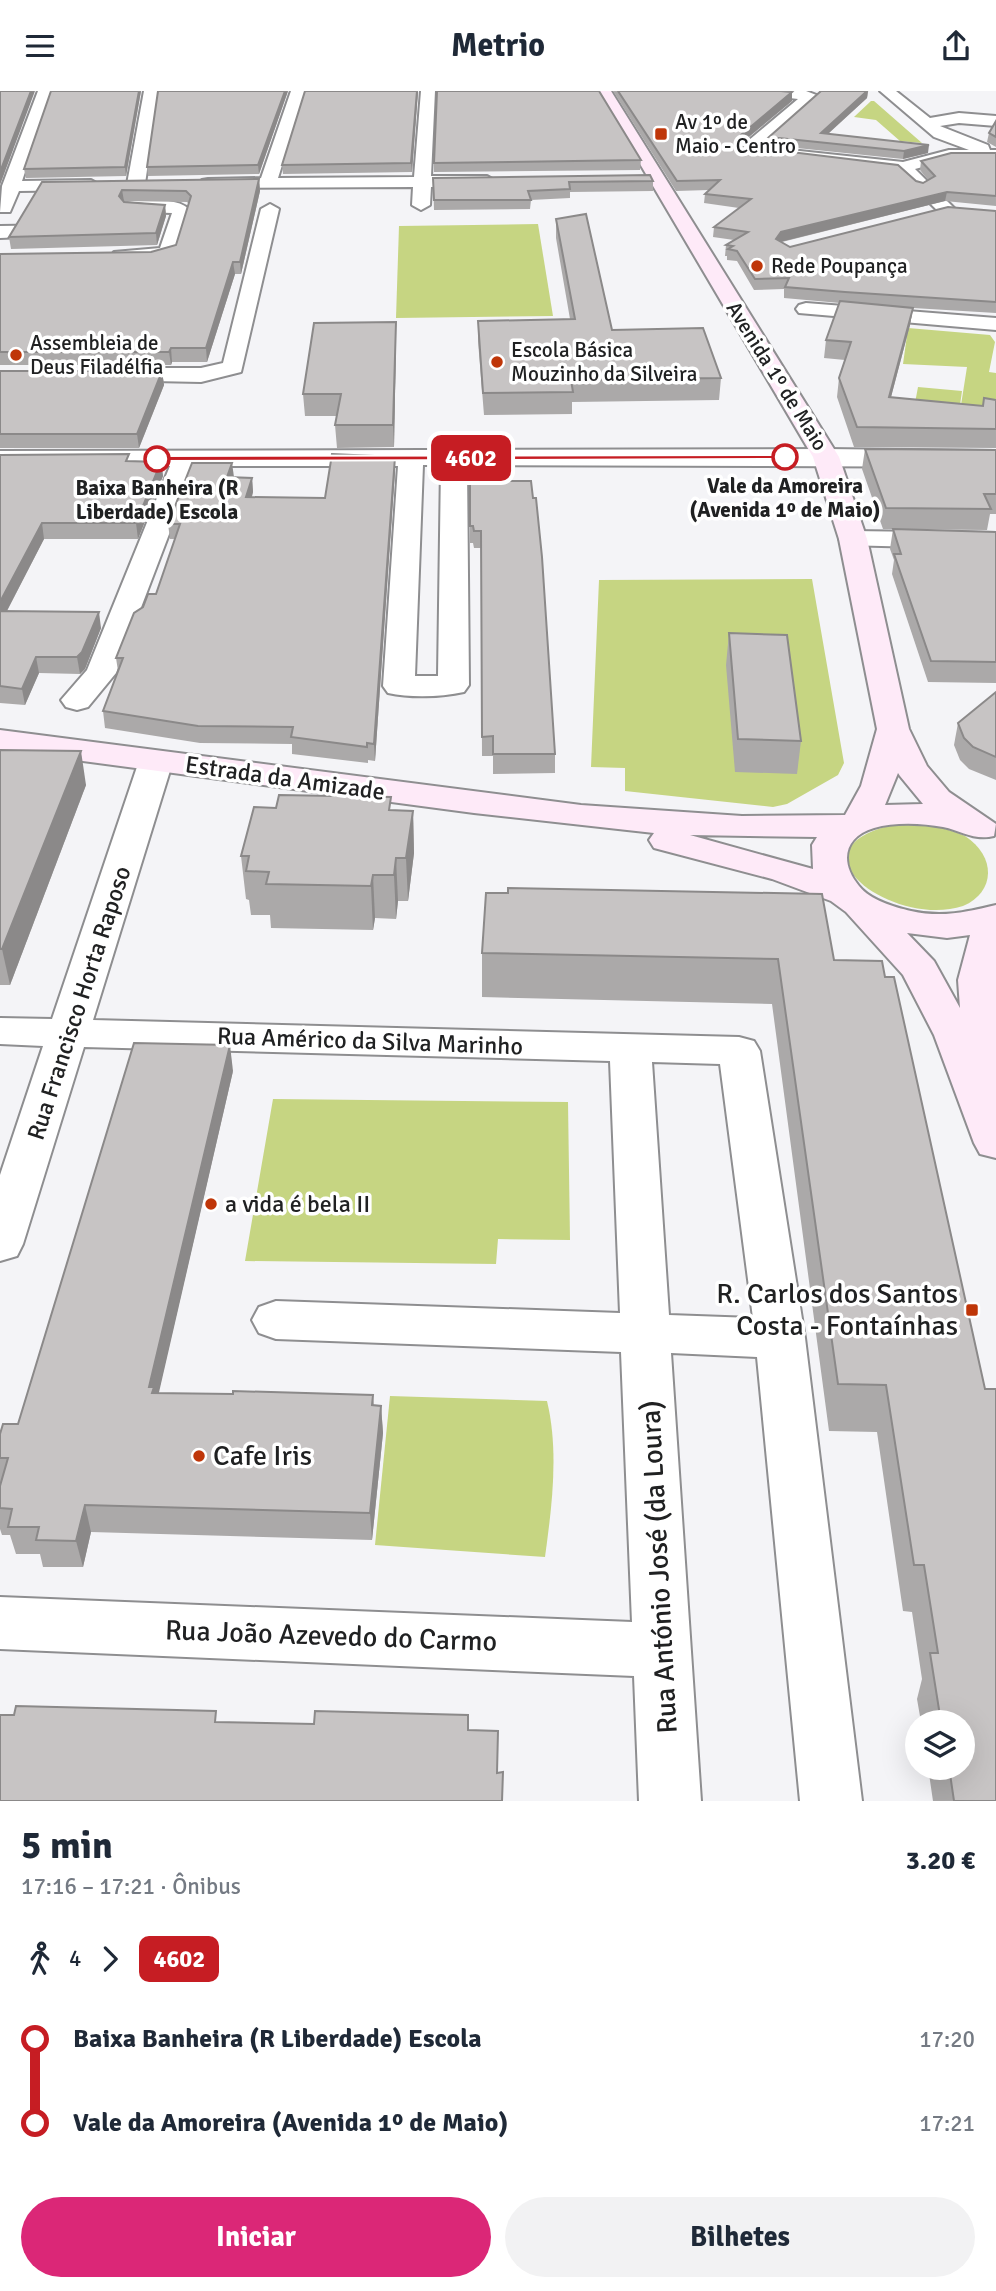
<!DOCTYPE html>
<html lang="pt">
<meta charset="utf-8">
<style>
body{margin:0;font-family:Signika,sans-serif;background:#f2f2f3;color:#1f2937;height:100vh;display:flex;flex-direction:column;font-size:26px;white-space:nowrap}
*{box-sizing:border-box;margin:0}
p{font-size:23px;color:#747a83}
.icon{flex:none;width:38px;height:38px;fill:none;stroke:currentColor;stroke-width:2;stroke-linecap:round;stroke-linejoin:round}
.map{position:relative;height:1710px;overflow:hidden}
.drawer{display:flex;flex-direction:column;background:#fff;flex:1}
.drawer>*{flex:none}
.badge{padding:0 14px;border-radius:10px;font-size:24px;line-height:46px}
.controls{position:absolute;left:905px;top:1619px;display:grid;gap:14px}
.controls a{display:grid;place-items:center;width:70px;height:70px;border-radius:50%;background:#fff;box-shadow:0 7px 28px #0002;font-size:35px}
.map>.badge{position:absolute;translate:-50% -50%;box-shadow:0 0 0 4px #fff}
.legs{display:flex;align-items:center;gap:10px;height:77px;padding:0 21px;font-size:23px}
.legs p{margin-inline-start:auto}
.summary{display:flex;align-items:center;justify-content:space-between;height:119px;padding:0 21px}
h1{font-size:38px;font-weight:700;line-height:52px}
.button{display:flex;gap:14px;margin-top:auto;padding:14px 21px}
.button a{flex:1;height:80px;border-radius:42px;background:#db2777;color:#fff;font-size:28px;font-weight:700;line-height:80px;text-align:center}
.button a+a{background:#f2f2f3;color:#1f2937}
ul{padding:0 21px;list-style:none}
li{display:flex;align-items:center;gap:24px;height:84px;font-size:26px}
li i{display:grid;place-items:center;width:10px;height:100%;margin:0 9px;background:currentColor}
li i::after{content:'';width:18px;height:18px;margin:-9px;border:5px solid;border-radius:50%;background:#fff}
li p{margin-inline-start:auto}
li:first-child i{background:linear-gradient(#0000 50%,currentColor 0)}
li:last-child i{background:linear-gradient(currentColor 50%,#0000 0)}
header{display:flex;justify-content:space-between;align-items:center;height:91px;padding:0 21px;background:#fff;font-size:32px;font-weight:700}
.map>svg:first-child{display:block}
.green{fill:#c6d582}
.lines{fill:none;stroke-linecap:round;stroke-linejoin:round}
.street-casing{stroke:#8e8e90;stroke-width:4}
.secondary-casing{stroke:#8e8e90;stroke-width:4}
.street{fill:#fff;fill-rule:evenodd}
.secondary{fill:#feeaf8;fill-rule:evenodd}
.wall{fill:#aba9a9}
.shaded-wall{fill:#8b8989}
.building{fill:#c7c4c4;stroke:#8b8989;stroke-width:2}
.line-1{fill:#c61d23;stroke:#fff;stroke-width:2}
.poi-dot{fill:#bf3609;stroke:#fff;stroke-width:2.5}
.stop-1-dot{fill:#fff;stroke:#c61d23;stroke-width:3.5}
.labels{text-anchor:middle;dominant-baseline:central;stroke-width:7;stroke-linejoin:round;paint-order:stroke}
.far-poi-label{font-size:21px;fill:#202122;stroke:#fff;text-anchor:start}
.far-street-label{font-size:21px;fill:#202122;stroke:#fff}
.far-stop-label{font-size:21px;font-weight:bold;fill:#202122;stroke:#fff}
.street-label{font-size:24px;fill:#202122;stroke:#fff}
.poi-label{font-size:24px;fill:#202122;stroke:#fff;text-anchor:start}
.near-poi-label{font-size:28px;fill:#202122;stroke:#fff;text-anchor:end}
.near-street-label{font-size:28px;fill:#202122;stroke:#fff}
</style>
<header><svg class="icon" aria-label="menu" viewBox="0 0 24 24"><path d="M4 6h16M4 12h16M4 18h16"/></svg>Metrio<svg class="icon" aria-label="share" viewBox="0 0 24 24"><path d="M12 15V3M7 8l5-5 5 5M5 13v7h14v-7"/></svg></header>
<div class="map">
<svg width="996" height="1710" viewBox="0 0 996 1710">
<rect width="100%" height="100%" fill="#f4f4f7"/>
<!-- green -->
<g class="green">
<polygon points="871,10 874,10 922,52 900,50 876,29 854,26"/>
<polygon points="538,133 553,225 396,227 399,135"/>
<polygon points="908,237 990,244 995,251 989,281 996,282 996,317 961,314 967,276 903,273"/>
<polygon points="918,296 962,300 959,321 914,317"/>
<polygon points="812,488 844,672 838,684 787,713 773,716 625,700 625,677 591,676 599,489"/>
<path d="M897 733C921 733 943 735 965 745 996 765 996 801 963 815 894 838 781 757 897 733Z"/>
<polygon points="273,1008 568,1011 570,1149 498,1148 496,1173 245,1170"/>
<path d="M390 1305 547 1310C559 1360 552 1415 545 1466L375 1454Z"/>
</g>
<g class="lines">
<!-- street casing -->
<g class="street-casing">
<g id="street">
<polygon points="38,0 52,0 22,90 91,89 100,94 91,99 19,100 10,121 0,121 2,95"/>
<polygon points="144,0 158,0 145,93 136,98 127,93"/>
<polygon points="291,0 305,0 278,87 414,86 421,0 435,0 431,85 487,85 496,90 487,95 431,96 430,114 421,119 412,114 413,96 202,97 199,93 202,89 208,88 261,87"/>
<polygon points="757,0 806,0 819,5 762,56 903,71 949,59 969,59 934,46 880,0 896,0 930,27 959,22 996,25 996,35 959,32 940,35 988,54 990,59 996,59 996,69 949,69 915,78 955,118 952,122 940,122 898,81 742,63 742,55 798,8 764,4"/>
<path d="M114 111C135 111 176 103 191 120L175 165 152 171 114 169 111 165 114 161 160 157 172 122 108 120 105 116Z"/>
<polygon points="270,113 279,118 241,281 201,291 104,289 101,284 112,277 201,277 223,272 261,118"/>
<polygon points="65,134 74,140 72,144 0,147 0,135"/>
<polygon points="806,212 996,227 996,239 799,222 796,218 799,214"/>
<path d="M826 358 996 360V376L467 374 469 594 464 601C441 606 411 607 388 602L383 595 398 375H195L116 582 88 616 77 619 66 616 61 609 87 579 170 375 0 376V360ZM423 374H441L438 585H415Z"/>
<polygon points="853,440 996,442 996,458 843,454 839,448 843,442"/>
<path d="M156 660 168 663 173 670 93 929 739 946 754 950 760 960 805 1247 862 1710H800L757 1266 671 1262 701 1710H639L634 1585 0 1558V1506L632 1531 621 1261 276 1248 259 1242 252 1229 259 1216 276 1210 620 1222 610 970 84 956 23 1153 17 1165 0 1170V1084L43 955 0 953V927L52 928 139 670 144 663ZM652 971 720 973 753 1227 669 1224Z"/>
</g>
</g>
<!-- secondary casing -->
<g class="secondary-casing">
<path id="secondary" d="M597 0H611L839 366 867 448 909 638 927 675 949 701 996 733 994 745C975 750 962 740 943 736 922 732 894 731 874 737 844 746 839 771 859 795 870 809 894 816 911 820 942 827 967 821 996 814V1067L980 1063 974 1052 934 944 903 884 846 821 831 810 772 788 654 757 649 749 654 742 474 722 0 659V639L581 714 742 725 845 724 861 695 877 638 839 448 813 366ZM898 682 900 685 923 713 885 714ZM690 744 817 746 812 754 813 778ZM907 842 947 847 970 844 958 889 960 917 934 870Z"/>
</g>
<!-- street -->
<use href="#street" class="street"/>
<!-- secondary -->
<use href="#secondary" class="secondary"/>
</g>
<!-- wall -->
<g class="wall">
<polygon points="141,0 126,85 26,87 24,78"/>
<polygon points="158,0 288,0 259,83 148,85 147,76"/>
<polygon points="305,0 418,0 412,81 283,83 282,74"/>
<polygon points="613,0 781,0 792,1 792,10 741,53 741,55 923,92 928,89 920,79 921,70 996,62 996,115 945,110 782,151 790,156 996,120 996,222 913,217 910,234 891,306 983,315 996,309 996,357 854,356 837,306 839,287 845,269 824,267 826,249 840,212 784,207 784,198 754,199 737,170 727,169 727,165 725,165 726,154 734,149 713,146 714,136 739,117 704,112 705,103 709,99 676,100"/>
<polygon points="819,0 868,0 867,7 828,43 928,62 903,68 768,54 769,46 819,2"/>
<polygon points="996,30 996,56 987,51 989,42"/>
<polygon points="641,69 640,79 434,81 434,72"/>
<polygon points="433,87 653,90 653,100 570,101 570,107 531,109 530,118 434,119"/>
<polygon points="259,88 260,100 241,183 235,183 207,271 172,271 171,274 0,274 0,163 151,161 176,154 189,113 187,111 124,110 165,114 166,125 157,154 11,158 9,146 42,91"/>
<polygon points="556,128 612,239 721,287 719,309 572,311 572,323 484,324 478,250 478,230 570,228 556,147"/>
<polygon points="396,231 396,251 394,356 337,357 335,334 337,325 305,325 303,303"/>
<polygon points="0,280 162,280 164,294 139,357 0,357"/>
<polygon points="865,358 996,359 996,423 990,423 987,439 883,438 862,378"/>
<polygon points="0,364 130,370 161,371 163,385 138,448 44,448 7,520 101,537 85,578 80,583 39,582 25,614 0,612"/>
<polygon points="395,366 395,380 375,670 368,669 368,672 292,663 292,653 200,652 105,637 103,620 118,580 116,567 143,516 156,503 175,448 170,448 168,433 234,387 252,387 253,401 252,406 325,407"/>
<polygon points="470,390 555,663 555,682 493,683 493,665 482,665 481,457 474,457 473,452 470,452"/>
<polygon points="893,438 996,441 996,592 928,591 892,483 894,469 890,458"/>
<polygon points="729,542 801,650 797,683 735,681 726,574"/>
<polygon points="996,601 996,689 969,678 960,669 954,654 958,632"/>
<polygon points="0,659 86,694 10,894 0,894"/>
<polygon points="391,719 413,720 414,762 408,810 398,810 396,828 375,827 373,839 271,837 270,824 251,824 249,809 246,808 241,765"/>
<polygon points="482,862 834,869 996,1710 933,1710 928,1676 962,1676 962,1631 921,1631 917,1608 922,1588 912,1521 903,1520 877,1341 829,1340 772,913 482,906"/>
<polygon points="233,980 158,1303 373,1304 374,1314 381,1315 383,1342 372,1449 91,1441 83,1476 43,1476 40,1463 16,1463 10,1444 2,1444 0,1438 0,1343 18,1333"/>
</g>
<!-- shaded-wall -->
<g class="shaded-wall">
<polygon points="31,0 35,0 0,94 0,81"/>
<polygon points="139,0 141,0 126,85 125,76"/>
<polygon points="285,0 288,0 259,83 258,74"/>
<polygon points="417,0 418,0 412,81 411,72"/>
<polygon points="868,0 867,7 820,50 821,42"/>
<polygon points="792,1 792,10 740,53 741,44"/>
<polygon points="929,54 928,62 903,68 904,60"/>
<polygon points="259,88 260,100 241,183 240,171"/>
<polygon points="122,99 124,110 119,105"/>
<polygon points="947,101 945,110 780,151 776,148 781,141"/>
<polygon points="165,114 166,125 157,154 156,142"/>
<polygon points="233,171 235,183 207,271 206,257"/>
<polygon points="913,217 910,234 886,325 889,306"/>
<polygon points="396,231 396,251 394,356 393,334"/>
<polygon points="171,257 172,271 171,274 169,261"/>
<polygon points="162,280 164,294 139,357 137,343"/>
<polygon points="395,366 395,380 375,670 374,653"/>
<polygon points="161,371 163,385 138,448 136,432"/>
<polygon points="232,372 234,386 227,386"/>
<polygon points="252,387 253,401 247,421 246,406"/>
<polygon points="42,432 44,448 0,533 0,511"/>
<polygon points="99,521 101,537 85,578 80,583 77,566"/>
<polygon points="36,566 39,582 25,614 22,598"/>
<polygon points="81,660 86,694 10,894 2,858"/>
<polygon points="413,720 414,762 408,810 406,767"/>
<polygon points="396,767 398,810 396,828 394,784"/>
<polygon points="373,784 375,827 373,839 371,795"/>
<polygon points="230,954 233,980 157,1310 149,1296"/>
<polygon points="381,1315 383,1342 372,1449 370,1422"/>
<polygon points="85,1414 91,1441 83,1476 76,1450"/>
</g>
<!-- building -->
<g class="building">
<polygon points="0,0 31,0 0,81"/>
<polygon points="51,0 139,0 125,76 24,78"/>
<polygon points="158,0 285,0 258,74 147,76"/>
<polygon points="305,0 417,0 411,72 282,74"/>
<polygon points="437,0 599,0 641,69 434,72"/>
<polygon points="618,0 781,0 792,1 741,44 741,55 898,74 916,90 923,92 935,85 921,70 951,62 996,62 996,105 947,101 781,141 776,148 790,156 948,116 996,120 996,211 845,201 785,196 789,187 755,188 737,160 728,158 733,155 726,154 748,141 714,136 751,108 705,103 720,89 677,90"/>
<polygon points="821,0 867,0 821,42 929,54 904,60 769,46"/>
<polygon points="996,30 996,46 989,42"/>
<polygon points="650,84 653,90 569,91 570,98 528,100 531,109 434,109 433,87"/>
<polygon points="259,88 240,171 233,171 206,257 171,257 169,261 0,261 0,163 151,161 176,154 191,105 186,100 122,99 119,105 124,111 165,114 156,142 9,146 42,91"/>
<polygon points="586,123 612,239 703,237 721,287 571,289 573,301 483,302 478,230 575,228 556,128"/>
<polygon points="840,210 913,217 889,306 983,315 984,307 996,309 996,338 857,336 839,287 851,251 826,249"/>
<polygon points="396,231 393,334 335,334 341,303 303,303 314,232"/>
<polygon points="0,280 162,280 137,343 0,343"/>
<polygon points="865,358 996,359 996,403 984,403 991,418 886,417"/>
<polygon points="129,363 126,370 161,371 136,432 42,432 0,511 0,364"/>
<polygon points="332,363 395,366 374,653 367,652 367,656 291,646 293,636 198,635 103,620 123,567 116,567 134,522 143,516 148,503 156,503 180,433 168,433 192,372 232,372 227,386 252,387 246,406 325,407"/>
<polygon points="470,390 531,390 533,407 536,407 542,466 555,663 493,663 493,645 482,646 481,440 474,440 473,435 470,435"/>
<polygon points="893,438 996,441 996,571 931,570 894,463 901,463"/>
<polygon points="0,520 99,521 82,561 77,566 36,566 22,598 0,595"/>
<polygon points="729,542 787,544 801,650 738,648"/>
<polygon points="996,601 996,666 973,656 964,647 958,632"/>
<polygon points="0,659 81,660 2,858 0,858"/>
<polygon points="279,704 391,706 389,719 413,720 406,767 396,767 394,784 373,784 371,795 266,793 269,781 246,780 249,765 241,765 254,716 276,717"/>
<polygon points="508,797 822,803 834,869 882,870 885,886 894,886 985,1298 996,1298 996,1710 954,1710 949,1676 962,1676 962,1631 941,1631 930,1562 938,1562 924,1474 914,1474 886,1294 838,1293 778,868 482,862 486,802 508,802"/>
<polygon points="134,952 230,954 149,1296 154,1296 152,1302 233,1303 233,1300 373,1304 372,1314 381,1315 370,1422 85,1414 76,1450 36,1449 39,1436 8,1436 12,1418 0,1417 0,1395 8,1367 0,1367 0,1343 3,1333 18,1333"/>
<polygon points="16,1615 216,1620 215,1631 314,1633 315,1620 468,1624 468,1639 498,1640 497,1682 503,1681 502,1710 0,1710 0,1624 14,1624"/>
</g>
<!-- line-1 -->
<polygon class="line-1" points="785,364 788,368 157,370 152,368 157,365"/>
<!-- markers -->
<g class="poi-dot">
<rect x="654" y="36" width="14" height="14" rx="3.5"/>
<circle cx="757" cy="175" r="7"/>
<circle cx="16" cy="264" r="7"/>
<circle cx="497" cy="271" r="7"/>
<circle cx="211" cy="1113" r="7"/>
<rect x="965" y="1212" width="14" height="14" rx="3.5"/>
<circle cx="199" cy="1365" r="7"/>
</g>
<g class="stop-1-dot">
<circle cx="785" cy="366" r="12"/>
<circle cx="157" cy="368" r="12"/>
</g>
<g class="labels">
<!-- far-poi labels -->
<g class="far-poi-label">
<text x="675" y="31">Av 1º de<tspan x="675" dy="24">Maio - Centro</tspan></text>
<text x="771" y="175">Rede Poupança</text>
<text x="30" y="252">Assembleia de<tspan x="30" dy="24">Deus Filadélfia</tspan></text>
<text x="511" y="259">Escola Básica<tspan x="511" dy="24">Mouzinho da Silveira</tspan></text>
</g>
<!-- far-street labels -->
<g class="far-street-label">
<text transform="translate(777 285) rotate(58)">Avenida 1º de Maio</text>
</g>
<!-- far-stop labels -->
<g class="far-stop-label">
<text x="785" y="395">Vale da Amoreira<tspan x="785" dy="24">(Avenida 1º de Maio)</tspan></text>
<text x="157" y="397">Baixa Banheira (R<tspan x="157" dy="24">Liberdade) Escola</tspan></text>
</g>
<!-- street labels -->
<g class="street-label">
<text transform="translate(285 687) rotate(8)">Estrada da Amizade</text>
<text transform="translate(79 912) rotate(-72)">Rua Francisco Horta Raposo</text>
<text transform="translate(370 950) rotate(2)">Rua Américo da Silva Marinho</text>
</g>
<!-- poi labels -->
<g class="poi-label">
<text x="225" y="1113">a vida é bela II</text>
</g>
<!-- near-poi labels -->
<g class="near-poi-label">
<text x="958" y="1203">R. Carlos dos Santos<tspan x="958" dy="32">Costa - Fontaínhas</tspan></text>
<text x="213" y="1365" text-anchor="start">Cafe Iris</text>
</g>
<!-- near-street labels -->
<g class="near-street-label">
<text transform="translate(659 1476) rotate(-93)">Rua António José (da Loura)</text>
<text transform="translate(331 1545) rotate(2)">Rua João Azevedo do Carmo</text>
</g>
</g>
</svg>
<div class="controls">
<a><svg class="icon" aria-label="layers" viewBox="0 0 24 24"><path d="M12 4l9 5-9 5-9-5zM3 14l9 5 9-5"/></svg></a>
</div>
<b class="badge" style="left:471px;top:367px;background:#c61d23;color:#fff">4602</b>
</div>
<section class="drawer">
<div class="summary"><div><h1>5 min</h1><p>17:16 – 17:21 · Ônibus</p></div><b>3.20 €</b></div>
<div class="legs"><svg class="icon" aria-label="walk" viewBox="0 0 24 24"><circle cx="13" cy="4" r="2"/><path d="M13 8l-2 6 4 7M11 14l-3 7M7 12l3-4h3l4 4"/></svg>4<svg class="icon" aria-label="forward" viewBox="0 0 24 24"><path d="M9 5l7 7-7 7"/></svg><b class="badge" style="background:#c61d23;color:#fff">4602</b></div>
<ul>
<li><i style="color:#c61d23"></i><b>Baixa Banheira (R Liberdade) Escola</b><p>17:20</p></li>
<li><i style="color:#c61d23"></i><b>Vale da Amoreira (Avenida 1º de Maio)</b><p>17:21</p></li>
</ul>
<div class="button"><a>Iniciar</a><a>Bilhetes</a></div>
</section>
